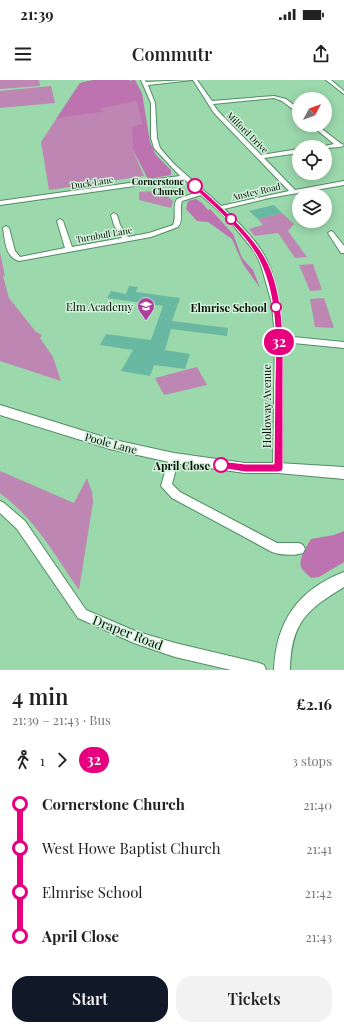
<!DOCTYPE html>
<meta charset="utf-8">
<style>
body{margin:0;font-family:"Playfair Display",serif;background:#f2f2f2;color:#222;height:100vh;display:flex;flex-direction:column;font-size:15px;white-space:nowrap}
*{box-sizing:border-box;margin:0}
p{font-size:13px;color:#767676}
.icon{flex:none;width:22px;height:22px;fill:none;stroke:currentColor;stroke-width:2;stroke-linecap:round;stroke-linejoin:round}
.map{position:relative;height:590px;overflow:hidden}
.panel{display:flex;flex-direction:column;background:#fff;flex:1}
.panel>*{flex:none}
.badge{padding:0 8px;border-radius:13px;font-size:14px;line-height:26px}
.needle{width:26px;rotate:49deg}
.controls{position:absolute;left:292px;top:12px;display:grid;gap:8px}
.controls a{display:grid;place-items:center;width:40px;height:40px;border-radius:50%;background:#fff;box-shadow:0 2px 10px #0003;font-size:20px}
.map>.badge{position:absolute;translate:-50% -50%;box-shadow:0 0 0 2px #fff}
.legs{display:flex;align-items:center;gap:6px;height:44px;padding:0 12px;font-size:13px}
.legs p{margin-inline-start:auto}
.headline{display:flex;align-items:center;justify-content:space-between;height:68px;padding:0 12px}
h1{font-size:22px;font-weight:600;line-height:30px}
.cta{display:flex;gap:8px;margin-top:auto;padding:8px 12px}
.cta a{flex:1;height:46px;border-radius:16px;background:#111827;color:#fff;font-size:16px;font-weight:600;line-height:46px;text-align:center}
.cta a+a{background:#f2f2f2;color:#222}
ul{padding:0 12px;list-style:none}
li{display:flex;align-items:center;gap:14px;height:44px;font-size:15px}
li i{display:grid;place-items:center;width:6px;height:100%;margin:0 5px;background:currentColor}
li i::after{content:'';width:10px;height:10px;margin:-5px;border:3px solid;border-radius:50%;background:#fff}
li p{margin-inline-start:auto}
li:first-child i{background:linear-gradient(#0000 50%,currentColor 0)}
li:last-child i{background:linear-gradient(currentColor 50%,#0000 0)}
.status{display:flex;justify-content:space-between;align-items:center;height:28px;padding:0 20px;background:#fff;direction:ltr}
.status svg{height:11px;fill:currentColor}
header{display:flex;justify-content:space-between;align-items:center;height:52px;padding:0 12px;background:#fff;font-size:18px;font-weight:600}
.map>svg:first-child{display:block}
.green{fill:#be87b3}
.forest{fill:#bc73af}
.building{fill:#69b9a2}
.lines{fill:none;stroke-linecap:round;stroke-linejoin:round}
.minor-casing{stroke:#528d65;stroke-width:2}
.tertiary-casing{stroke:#528d65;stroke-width:2}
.minor{fill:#fff;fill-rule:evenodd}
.tertiary{fill:#fff;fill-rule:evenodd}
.line-1{fill:#e6007e;stroke:#fff}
.stop-1-dot{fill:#fff;stroke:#e6007e;stroke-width:2}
.labels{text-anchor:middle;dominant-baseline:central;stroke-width:3;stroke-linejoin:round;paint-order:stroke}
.far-street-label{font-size:9px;fill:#001004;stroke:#d2f0da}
.far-stop-label{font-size:9px;font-weight:bold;fill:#001004;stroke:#d2f0da;text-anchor:end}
.poi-label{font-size:11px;fill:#001004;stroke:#d2f0da;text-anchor:end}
.stop-label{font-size:11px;font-weight:bold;fill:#001004;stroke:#d2f0da;text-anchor:end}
.street-label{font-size:11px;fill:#001004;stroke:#d2f0da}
.near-street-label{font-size:13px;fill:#001004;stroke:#d2f0da}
</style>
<div class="status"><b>21:39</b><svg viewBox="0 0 49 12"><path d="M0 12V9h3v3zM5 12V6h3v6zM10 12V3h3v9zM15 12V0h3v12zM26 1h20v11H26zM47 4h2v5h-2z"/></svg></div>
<header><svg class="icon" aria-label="menu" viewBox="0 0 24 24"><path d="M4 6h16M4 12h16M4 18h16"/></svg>Commutr<svg class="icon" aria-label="share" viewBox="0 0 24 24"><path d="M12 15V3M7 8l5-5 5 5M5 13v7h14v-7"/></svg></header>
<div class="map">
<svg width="344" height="590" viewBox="0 0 344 590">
<rect width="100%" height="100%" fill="#9bd8ac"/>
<!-- green -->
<g class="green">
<polygon points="0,0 39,0 40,6 0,9"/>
<polygon points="94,0 129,0 139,24 142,44 133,70 144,96 49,110 41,62 80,3"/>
<polygon points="51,6 55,23 0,28 0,11"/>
<polygon points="153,111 165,114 173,121 171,128 139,120 139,112"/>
<polygon points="282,133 294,144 288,151 307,177 295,178 278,153 255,156 249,149 263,145 258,139"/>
<polygon points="0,172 5,196 3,196 9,218 36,252 42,255 40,258 53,277 61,301 0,281"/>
<polygon points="313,184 322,210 310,211 299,185"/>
<polygon points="324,218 334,248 315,247 310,219"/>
<polygon points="197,287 207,305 164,315 155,298"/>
<path d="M0 391 74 423 87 398 92 412 93 422 79 510C53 473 38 442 0 413Z"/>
</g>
<!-- forest -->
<g class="forest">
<polygon points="94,0 129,0 132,2 131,0 135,0 142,13 150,62 156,75 171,90 171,95 148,99 133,70 132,47 142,44 137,21 101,28 102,32 70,36 56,39 80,3"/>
<polygon points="196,119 202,123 208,130 210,129 233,154 242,178 253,190 260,208 243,184 232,159 208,142 197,141 186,129 188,121"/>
<path d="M344 451V482L319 497 311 498C308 495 304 492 302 489 297 480 307 466 311 459L334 455Z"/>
</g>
<!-- building -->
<g class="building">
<polygon points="274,125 282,133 258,139 249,131"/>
<polygon points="129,206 138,207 136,212 180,218 172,241 228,248 227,256 171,249 165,270 190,274 185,289 154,285 150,296 121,291 133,270 100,265 106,254 151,260 163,226 107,218 111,211 126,214"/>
</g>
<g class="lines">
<!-- minor casing -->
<g class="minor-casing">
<g id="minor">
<path d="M141 0H145L146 2 192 0 148 5 155 23 157 58 160 68 173 83 221 126 289 111 214 33 193 0H197L212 21 274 16 286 19 299 29V34L282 21 274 18 213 24 218 31 261 75 299 69V73L264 78 295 110 344 101V105L269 118 224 129C237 141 251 155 261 170 277 194 280 229 283 256L344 262V268L283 262V388L282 391 278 392 274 391 273 388 275 259 272 224 261 185 255 172 229 140 201 115 182 121C179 130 184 139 178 147L151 157 19 181C5 177 5 160 3 148L6 146 9 148 15 171 20 177 65 168 57 141 60 139 63 141 72 167 122 158 114 145 111 135 114 133 117 135 120 145 128 157 149 153 173 145C177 136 172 127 177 119L198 112 184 99 0 125V121L180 96 154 68 151 58V23Z"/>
<polygon points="326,0 331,0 344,11 344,14"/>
<polygon points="311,45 317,45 340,63 344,65 341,67 325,68 325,67 320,67 334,64"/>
<polygon points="331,151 333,152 344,166 344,173 341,173 328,153"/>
<path d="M174 374 178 375 179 378 172 404 180 412 277 463H299L303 465 305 469 303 473C295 476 280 475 272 472L172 418 161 406 169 378 170 375Z"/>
<polygon points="0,421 4,423 25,441 86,530 135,551 175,563 259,583 264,585 266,590 231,590 175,577 134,563 78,538 17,449 0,433"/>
</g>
</g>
<!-- tertiary casing -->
<g class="tertiary-casing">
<g id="tertiary">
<polygon points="0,325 110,359 174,373 245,383 278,383 344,387 344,399 278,393 245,393 174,383 110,369 0,335"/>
<path d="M344 492V507C306 530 291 543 290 590H274C276 541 298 510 344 492Z"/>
</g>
</g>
<!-- minor -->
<use href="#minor" class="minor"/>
<!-- tertiary -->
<use href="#tertiary" class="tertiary"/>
</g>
<!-- line-1 -->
<path class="line-1" d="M193 105H197C219 125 243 146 260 170 286 206 283 264 283 306 283 334 283 361 283 388L282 391 278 392H245L221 388 218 387 216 385 218 382 221 381 245 384H274C274 357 275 329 275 302 276 260 278 212 256 174 242 150 213 126 193 107Z"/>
<!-- icons -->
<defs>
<g id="school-pin" transform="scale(0.9)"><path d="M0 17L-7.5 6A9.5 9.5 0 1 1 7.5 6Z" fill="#ad409f" stroke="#d2f0da"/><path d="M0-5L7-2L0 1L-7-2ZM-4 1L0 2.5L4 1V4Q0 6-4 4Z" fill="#fff"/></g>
</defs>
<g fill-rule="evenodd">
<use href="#school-pin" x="146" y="226"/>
</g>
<!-- markers -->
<g class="stop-1-dot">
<circle cx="195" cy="106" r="7"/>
<circle cx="231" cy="139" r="5"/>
<circle cx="276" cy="227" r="5"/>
<circle cx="221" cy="385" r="7"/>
</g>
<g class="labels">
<!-- far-street labels -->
<g class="far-street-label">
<text transform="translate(248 52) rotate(45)">Milford Drive</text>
<text transform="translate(92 102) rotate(-9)">Duck Lane</text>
<text transform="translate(256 111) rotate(-13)">Anstey Road</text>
<text transform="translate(104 154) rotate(-10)">Turnbull Lane</text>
</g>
<!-- far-stop labels -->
<g class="far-stop-label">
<text x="184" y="101">Cornerstone<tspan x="184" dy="10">Church</tspan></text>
</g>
<!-- poi labels -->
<g class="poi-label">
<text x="133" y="226">Elm Academy</text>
</g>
<!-- stop labels -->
<g class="stop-label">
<text x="267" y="227">Elmrise School</text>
<text x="210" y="385">April Close</text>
</g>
<!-- street labels -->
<g class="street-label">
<text transform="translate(266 326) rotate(-90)">Holloway Avenue</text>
<text transform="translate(111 363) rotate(15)">Poole Lane</text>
</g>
<!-- near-street labels -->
<g class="near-street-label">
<text transform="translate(128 552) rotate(21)">Draper Road</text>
</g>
</g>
</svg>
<div class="controls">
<a><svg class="needle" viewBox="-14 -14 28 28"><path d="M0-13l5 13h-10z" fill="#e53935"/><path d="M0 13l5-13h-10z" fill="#767676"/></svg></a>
<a><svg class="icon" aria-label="locate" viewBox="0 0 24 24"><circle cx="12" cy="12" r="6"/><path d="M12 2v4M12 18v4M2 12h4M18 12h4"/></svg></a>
<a><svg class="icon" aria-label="layers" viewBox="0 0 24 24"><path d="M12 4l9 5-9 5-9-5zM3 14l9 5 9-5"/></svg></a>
</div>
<b class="badge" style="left:279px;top:262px;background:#e6007e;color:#fff">32</b>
</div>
<section class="panel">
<div class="headline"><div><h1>4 min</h1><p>21:39 – 21:43 · Bus</p></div><b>£2.16</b></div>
<div class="legs"><svg class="icon" aria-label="walk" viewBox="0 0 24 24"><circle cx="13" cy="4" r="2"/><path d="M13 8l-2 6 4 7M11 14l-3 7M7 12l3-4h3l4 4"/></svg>1<svg class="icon" aria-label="forward" viewBox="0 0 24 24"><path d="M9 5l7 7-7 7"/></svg><b class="badge" style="background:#e6007e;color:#fff">32</b><p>3 stops</p></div>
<ul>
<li><i style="color:#e6007e"></i><b>Cornerstone Church</b><p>21:40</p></li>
<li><i style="color:#e6007e"></i><span>West Howe Baptist Church</span><p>21:41</p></li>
<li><i style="color:#e6007e"></i><span>Elmrise School</span><p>21:42</p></li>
<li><i style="color:#e6007e"></i><b>April Close</b><p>21:43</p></li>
</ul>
<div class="cta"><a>Start</a><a>Tickets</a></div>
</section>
